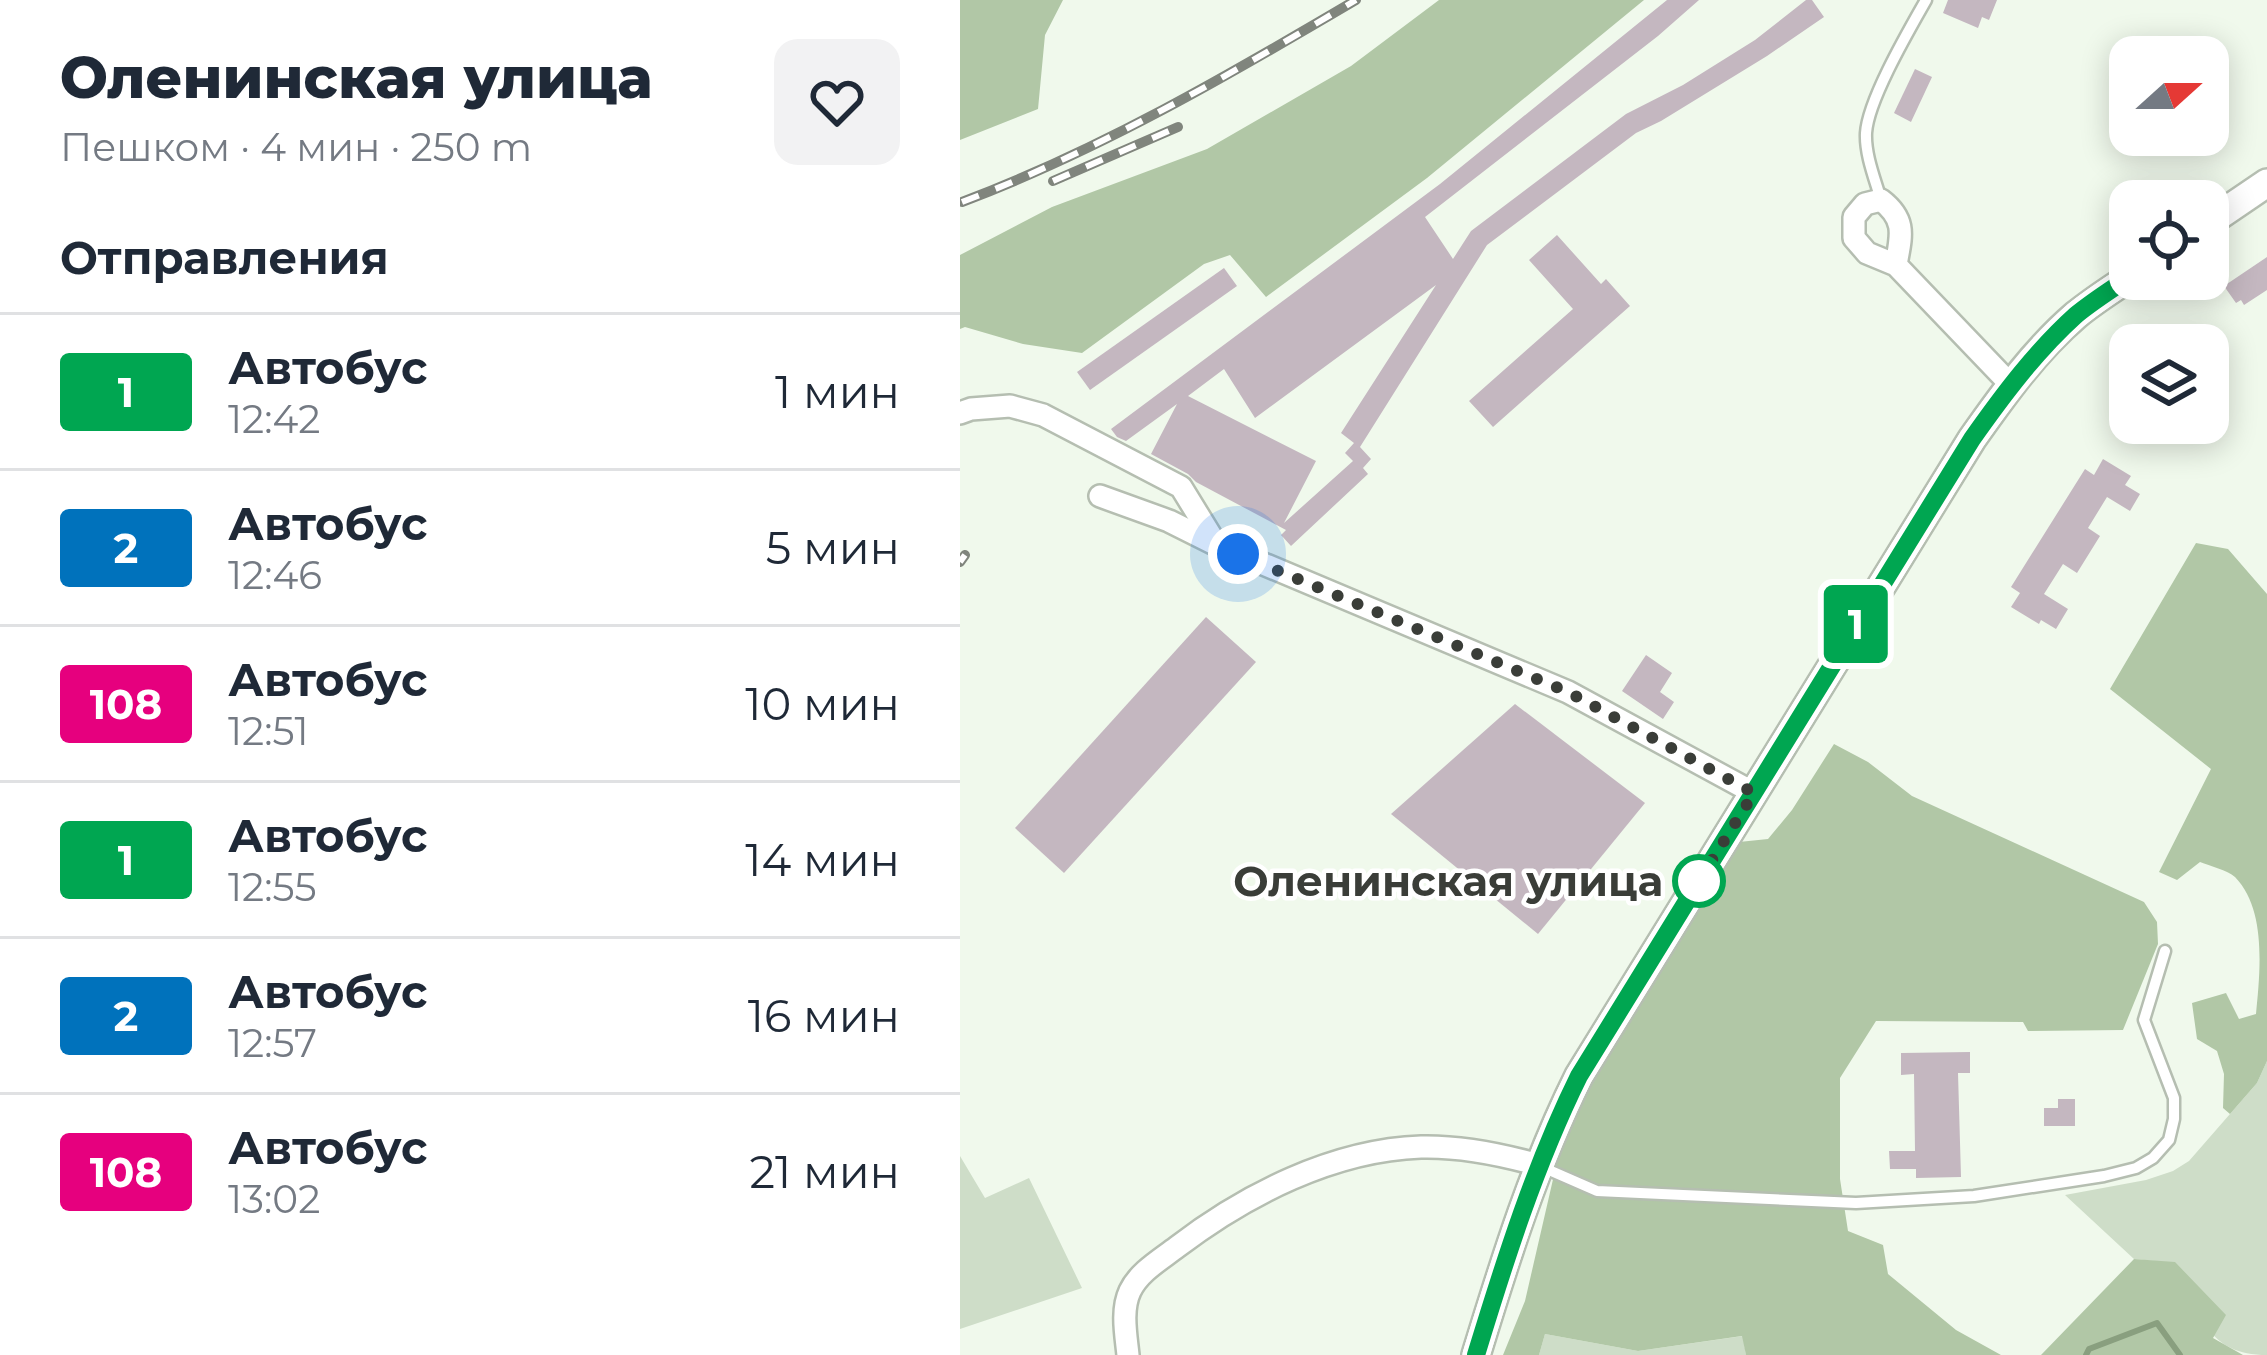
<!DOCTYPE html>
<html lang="ru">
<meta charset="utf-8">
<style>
body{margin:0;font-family:Montserrat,sans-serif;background:#f2f2f3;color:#1f2937;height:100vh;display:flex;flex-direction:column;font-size:45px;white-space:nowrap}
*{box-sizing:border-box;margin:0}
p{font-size:39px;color:#747a83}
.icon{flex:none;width:66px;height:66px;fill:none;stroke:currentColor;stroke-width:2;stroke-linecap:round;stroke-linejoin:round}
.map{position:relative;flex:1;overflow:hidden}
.side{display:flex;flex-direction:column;background:#fff;width:960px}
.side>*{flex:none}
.badge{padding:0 24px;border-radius:9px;font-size:42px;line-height:78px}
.needle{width:78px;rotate:69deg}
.buttons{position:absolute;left:1149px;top:36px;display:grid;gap:24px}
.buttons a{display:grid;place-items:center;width:120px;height:120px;border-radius:24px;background:#fff;box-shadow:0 6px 30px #0003;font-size:60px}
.you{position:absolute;width:60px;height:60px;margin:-30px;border:9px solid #fff;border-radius:50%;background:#1a73e8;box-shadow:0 0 0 18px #1a73e833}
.map>.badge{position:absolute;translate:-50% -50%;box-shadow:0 0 0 6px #fff}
h2{padding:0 60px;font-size:45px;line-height:108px}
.round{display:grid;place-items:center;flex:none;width:126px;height:126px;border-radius:24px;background:#f2f2f3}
.head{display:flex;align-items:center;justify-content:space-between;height:204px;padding:0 60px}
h1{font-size:57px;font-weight:800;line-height:90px}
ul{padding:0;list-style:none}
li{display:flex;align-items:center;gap:36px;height:156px;padding:0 60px;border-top:3px solid #e0e1e3}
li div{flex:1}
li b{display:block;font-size:45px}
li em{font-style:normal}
li .badge{min-width:132px;font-weight:700;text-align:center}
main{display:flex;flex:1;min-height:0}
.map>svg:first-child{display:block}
.green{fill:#ceddc8}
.forest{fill:#b1c7a6}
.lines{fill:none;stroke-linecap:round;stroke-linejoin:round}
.stream{stroke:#899f7f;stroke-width:6}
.building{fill:#c4b7c0;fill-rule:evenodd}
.service-casing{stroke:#b5beb1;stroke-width:15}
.minor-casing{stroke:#b5beb1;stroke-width:26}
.tertiary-casing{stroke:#b5beb1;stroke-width:32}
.service{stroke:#fff;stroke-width:10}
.minor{stroke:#fff;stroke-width:21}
.tertiary{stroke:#fff;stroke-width:27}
.rail-casing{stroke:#80857d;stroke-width:10}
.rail{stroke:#fff;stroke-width:6;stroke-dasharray:18;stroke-linecap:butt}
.line-casing{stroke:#fff;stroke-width:27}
.line{stroke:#00a651;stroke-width:18}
.walk{stroke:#3a3d38;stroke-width:12;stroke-dasharray:0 21.6}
.stop-dot{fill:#fff;stroke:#00a651;stroke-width:6}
.labels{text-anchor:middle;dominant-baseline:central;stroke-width:9;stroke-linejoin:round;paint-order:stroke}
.stop-label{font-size:42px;font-weight:bold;fill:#3a3d38;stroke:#fff;text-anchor:end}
</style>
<main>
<section class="side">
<div class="head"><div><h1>Оленинская улица</h1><p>Пешком · 4 мин · 250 m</p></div><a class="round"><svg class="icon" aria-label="heart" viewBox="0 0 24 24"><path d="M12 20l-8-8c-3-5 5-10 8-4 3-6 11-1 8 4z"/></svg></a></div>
<h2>Отправления</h2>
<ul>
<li><span class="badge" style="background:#00a651;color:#fff">1</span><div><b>Автобус</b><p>12:42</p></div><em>1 мин</em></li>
<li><span class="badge" style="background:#0072bc;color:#fff">2</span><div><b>Автобус</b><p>12:46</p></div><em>5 мин</em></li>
<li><span class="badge" style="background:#e6007e;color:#fff">108</span><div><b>Автобус</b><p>12:51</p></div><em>10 мин</em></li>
<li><span class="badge" style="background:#00a651;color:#fff">1</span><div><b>Автобус</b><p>12:55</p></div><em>14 мин</em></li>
<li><span class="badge" style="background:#0072bc;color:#fff">2</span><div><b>Автобус</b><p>12:57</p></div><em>16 мин</em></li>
<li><span class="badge" style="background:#e6007e;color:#fff">108</span><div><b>Автобус</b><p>13:02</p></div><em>21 мин</em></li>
</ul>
</section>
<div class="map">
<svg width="1307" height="1355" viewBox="0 0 1307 1355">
<rect width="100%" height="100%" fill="#f0f9ec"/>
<!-- green -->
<g class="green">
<path d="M1307 1061V1355C1245 1355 1239 1311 1215 1263L1174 1259 1105 1195 1186 1180 1213 1171 1229 1161 1297 1083Z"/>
<polygon points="0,1156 25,1198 69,1178 122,1288 0,1329"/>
<polygon points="585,1334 678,1351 783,1336 786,1355 579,1355"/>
</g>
<!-- forest -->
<g class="forest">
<polygon points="0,0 103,0 85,35 78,109 0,140"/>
<polygon points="479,0 684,0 467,178 306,297 270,255 244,264 122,353 63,344 5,327 0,329 0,255 92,207 247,149 391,66"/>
<path d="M1236 543 1268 549 1307 594V1061L1297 1083 1270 1114 1263 1108 1264 1074 1257 1051 1237 1039 1232 1003 1266 993 1279 1019 1296 1014C1300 972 1307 910 1275 877 1267 870 1250 866 1240 862L1217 880 1199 872 1251 769 1150 689Z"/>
<polygon points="874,744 908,762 952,796 1184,902 1197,922 1198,944 1163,1030 1068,1031 1063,1022 916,1021 880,1078 880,1179 888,1231 923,1245 928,1274 996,1330 1041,1355 786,1355 782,1336 678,1351 585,1334 579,1355 543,1355 565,1301 603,1136 632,1082 779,842 808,839 832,810"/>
<polygon points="1174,1259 1215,1262 1266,1315 1253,1338 1283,1355 1081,1355"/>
</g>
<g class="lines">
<!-- stream -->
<polyline class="stream" points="1126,1355 1129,1349 1197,1323 1220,1355"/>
</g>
<!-- building -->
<g class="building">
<path d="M707 0H739L698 36 465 217 493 259 511 231 666 114 723 85 795 40 846 0H852L864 17 807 56 701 121 676 133 527 245 400 447 411 459 403 468 408 474 331 546 321 535 326 530 236 482 228 474 191 454 217 404 166 441 157 437 151 429 480 184ZM476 285 381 433 394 443 385 453 393 461 324 523 356 461 228 396 264 369 295 418Z"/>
<polygon points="988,0 1037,0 1029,20 1022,17 1018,28 983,13"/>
<polygon points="955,69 972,77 951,122 934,113"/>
<polygon points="597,235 641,284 646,279 670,306 533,427 509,401 613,309 569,260"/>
<polygon points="1307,257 1307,290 1284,305 1281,300 1276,303 1264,286"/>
<polygon points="264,268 277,286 130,390 117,372"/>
<polygon points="1143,459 1171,476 1165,485 1180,494 1170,511 1147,497 1128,528 1140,536 1117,573 1103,564 1084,594 1108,609 1096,629 1081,620 1079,624 1051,607 1060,593 1051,587 1125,469 1134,475"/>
<polygon points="246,617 296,662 104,873 55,828"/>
<polygon points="686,655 712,673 700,692 714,702 703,719 662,691"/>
<polygon points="555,704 685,803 578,934 431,814"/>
<polygon points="1010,1052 1010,1073 998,1073 1001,1177 956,1178 956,1169 930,1169 929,1151 955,1151 954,1074 941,1075 941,1053"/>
<polygon points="1098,1099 1115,1099 1115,1126 1084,1126 1084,1108 1098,1108"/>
</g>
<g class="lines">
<!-- service casing -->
<g class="service-casing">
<g id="service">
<path d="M921 200C915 179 905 155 906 133 908 100 949 30 966 0"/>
<polyline points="582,1167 637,1191 896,1203 1014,1196 1144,1176 1176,1168 1193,1158 1209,1140 1214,1119 1214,1098 1184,1020 1205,951"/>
</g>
</g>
<!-- minor casing -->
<g class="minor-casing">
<g id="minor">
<path d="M936 265C941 236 947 220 921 200L905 204 894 217V238L907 253 936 265 1051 385"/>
<polyline points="0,413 11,409 50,406 83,415 221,487 256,544 608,692 794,793"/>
<polyline points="140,496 209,521 255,544"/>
<path d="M168 1355C166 1335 161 1310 170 1291 179 1272 200 1260 217 1247 285 1195 373 1150 461 1147 501 1146 540 1154 579 1165"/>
</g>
</g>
<!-- tertiary casing -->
<g class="tertiary-casing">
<g id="tertiary">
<polyline points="1248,223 1307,183"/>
<path d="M516 1355C545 1260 575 1164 619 1076L1012 439C1043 395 1075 350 1116 315 1133 301 1152 289 1170 277"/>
</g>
</g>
<!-- service -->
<use href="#service" class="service"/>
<!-- minor -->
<use href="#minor" class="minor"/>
<!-- tertiary -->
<use href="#tertiary" class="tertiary"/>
<!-- rail casing -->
<g class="rail-casing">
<g id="rail">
<polyline points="93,181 218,127"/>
<path d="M2 202C140 150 269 75 396 0"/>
<polyline points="0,562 5,555"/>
</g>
</g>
<!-- rail -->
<use href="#rail" class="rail"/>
</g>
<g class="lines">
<!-- line casing -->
<g class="line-casing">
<path id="line" d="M516 1355C545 1260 575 1165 619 1076L1012 439C1043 395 1076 351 1116 315 1133 301 1152 289 1170 277"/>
</g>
<!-- line -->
<use href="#line" class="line"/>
<!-- walk -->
<polyline class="walk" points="278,554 608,692 794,793 739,881"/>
</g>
<!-- markers -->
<circle class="stop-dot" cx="739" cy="881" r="24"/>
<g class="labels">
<!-- stop labels -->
<g class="stop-label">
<text x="703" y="881">Оленинская улица</text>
</g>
</g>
</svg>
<div class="buttons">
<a><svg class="needle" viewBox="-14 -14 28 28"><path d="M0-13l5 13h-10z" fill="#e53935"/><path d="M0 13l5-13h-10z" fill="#747a83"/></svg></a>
<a><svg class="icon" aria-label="locate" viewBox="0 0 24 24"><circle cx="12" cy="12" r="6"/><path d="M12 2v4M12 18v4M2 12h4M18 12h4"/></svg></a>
<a><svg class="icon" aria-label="layers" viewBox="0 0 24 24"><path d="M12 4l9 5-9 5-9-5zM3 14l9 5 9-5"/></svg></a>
</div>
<div class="you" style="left:278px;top:554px"></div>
<b class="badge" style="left:896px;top:624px;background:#00a651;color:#fff">1</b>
</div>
</main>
